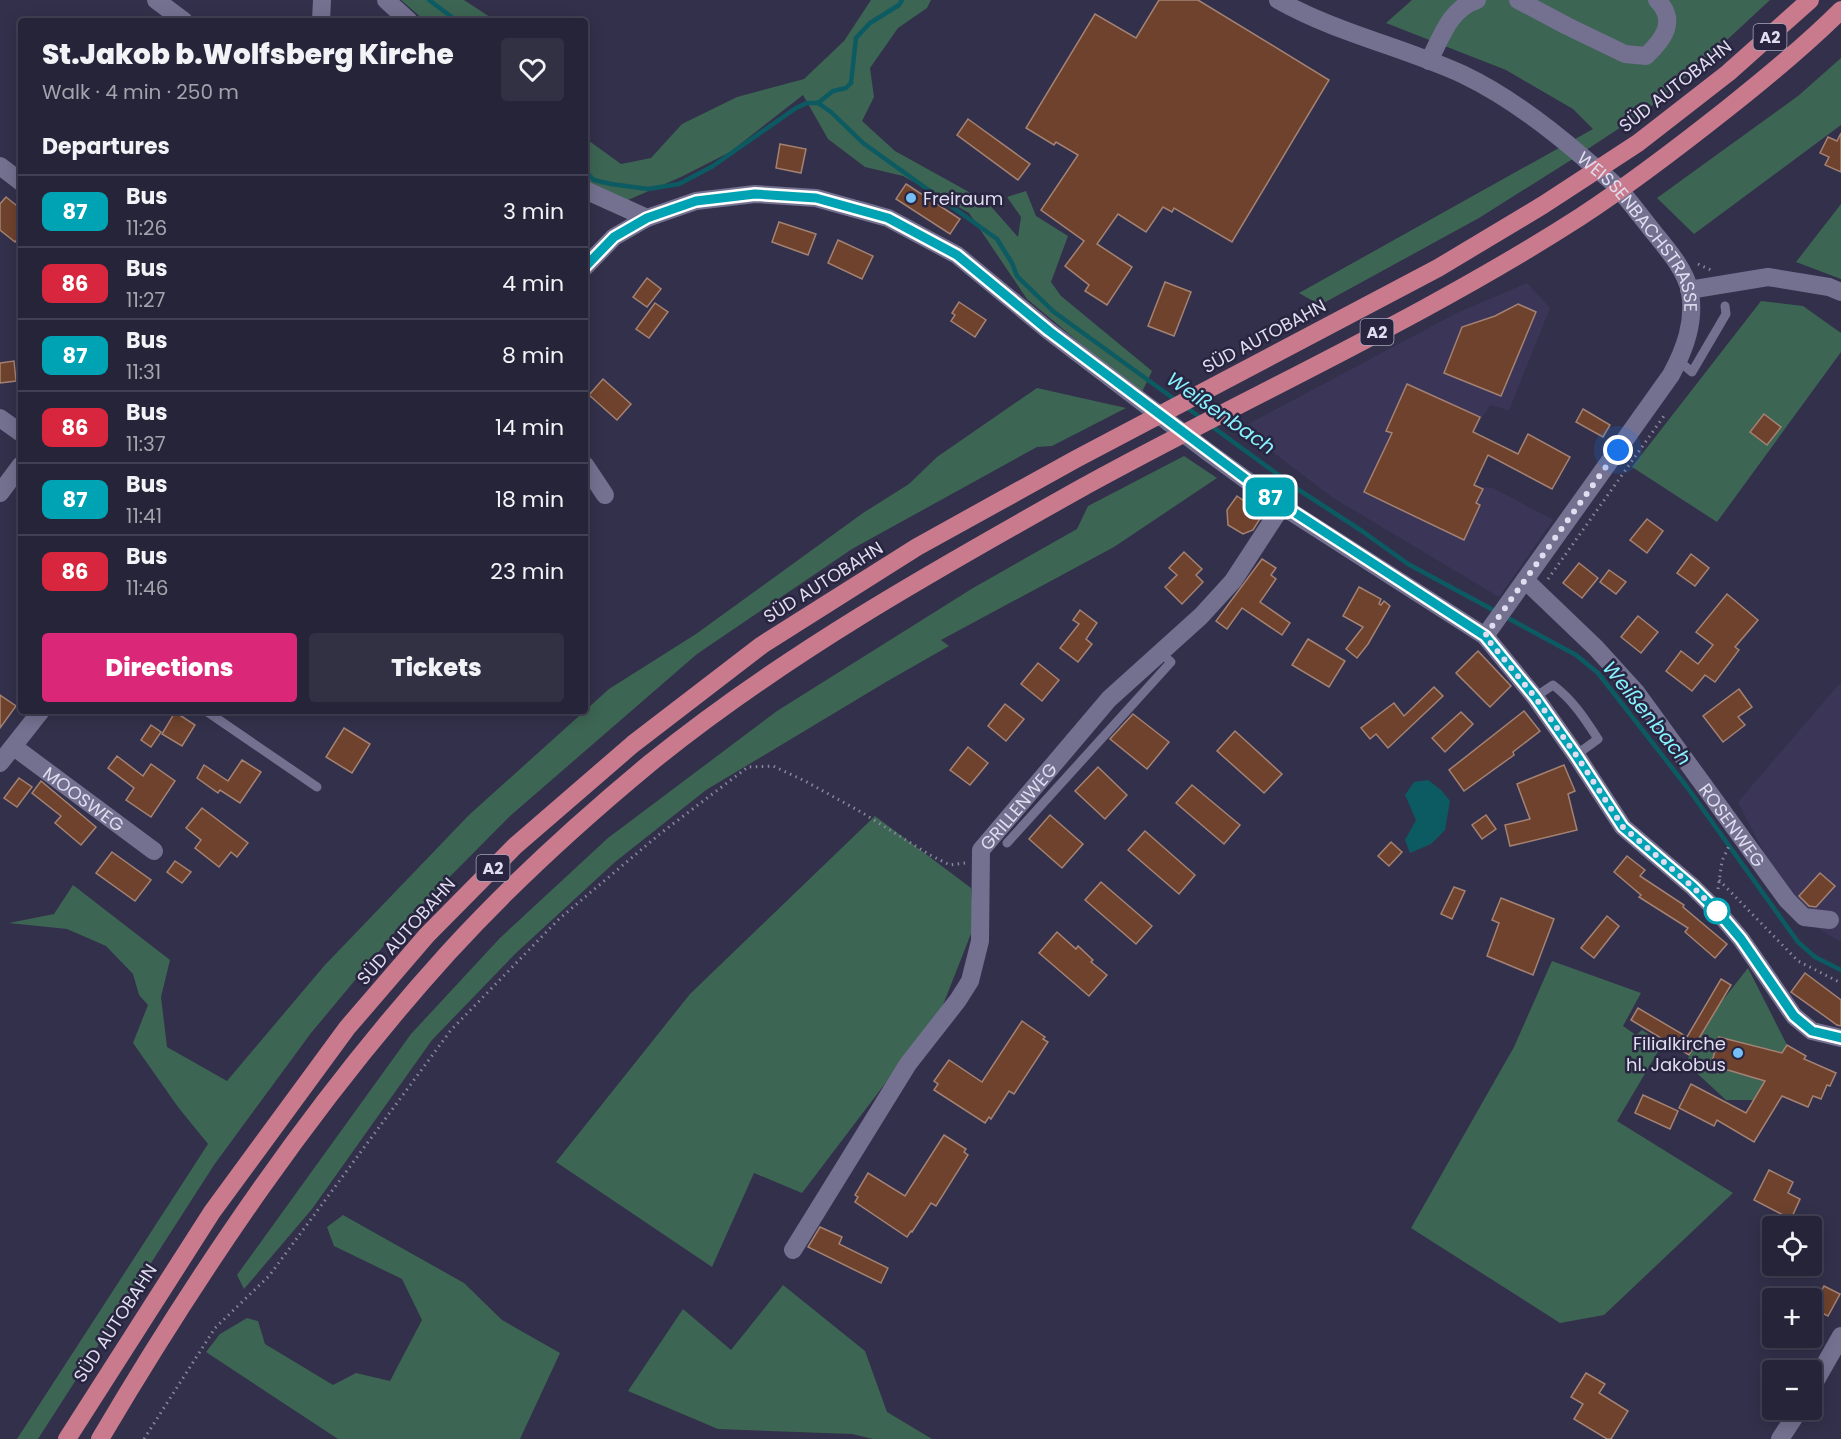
<!DOCTYPE html>
<meta charset="utf-8">
<style>
body{margin:0;font-family:Poppins,sans-serif;background:#323043;color:#f1f3f6;height:100vh;display:flex;flex-direction:column;font-size:22px;white-space:nowrap}
*{box-sizing:border-box;margin:0}
p{font-size:20px;color:#a4a4ae}
.icon{flex:none;width:33px;height:33px;fill:none;stroke:currentColor;stroke-width:2;stroke-linecap:round;stroke-linejoin:round}
.map{position:relative;flex:1;overflow:hidden}
.drawer{position:absolute;left:18px;top:18px;width:570px;height:696px;display:flex;flex-direction:column;background:#262438;border-radius:6px;box-shadow:0 3px 15px #0003,0 0 0 2px #424153}
.drawer>*{flex:none}
.badge{padding:0 12px;border-radius:9px;font-size:21px;line-height:39px}
.controls{position:absolute;left:1762px;top:1216px;display:grid;gap:12px}
.controls a{display:grid;place-items:center;width:60px;height:60px;border-radius:6px;background:#262438;box-shadow:0 3px 15px #0003,0 0 0 2px #424153;font-size:30px}
.you{position:absolute;width:30px;height:30px;margin:-15px;border:4px solid #fff;border-radius:50%;background:#1a73e8;box-shadow:0 0 0 9px #1a73e833}
.map>.badge{position:absolute;translate:-50% -50%;box-shadow:0 0 0 3px #fff}
h2{padding:0 24px;font-size:22px;line-height:54px}
.round{display:grid;place-items:center;flex:none;width:63px;height:63px;border-radius:6px;background:#323043}
.summary{display:flex;align-items:center;justify-content:space-between;height:102px;padding:0 24px}
h1{font-size:28px;font-weight:800;line-height:45px}
.action{display:flex;gap:12px;margin-top:auto;padding:12px 24px}
.action a{flex:1;height:69px;border-radius:6px;background:#db2777;color:#fff;font-size:24px;font-weight:800;line-height:69px;text-align:center}
.action a+a{background:#323043;color:#f1f3f6}
ul{padding:0;list-style:none}
li{display:flex;align-items:center;gap:18px;height:72px;padding:0 24px;border-top:2px solid #424153}
li div{flex:1}
li b{display:block;font-size:22px}
li em{font-style:normal}
li .badge{min-width:66px;font-weight:700;text-align:center}
.map>svg:first-child{display:block}
.built{fill:#3b3658}
.green{fill:#3d6553}
.water{fill:#0d5b62}
.lines{fill:none;stroke-linecap:round;stroke-linejoin:round}
.stream{stroke:#0d5b62;stroke-width:4.5}
.building{fill:#6e422d;stroke:#a48273;stroke-width:1.5}
.path{stroke:#89869d;stroke-width:3;stroke-dasharray:1.5 4.5;stroke-linecap:butt}
.lane{stroke:#747090;stroke-width:9}
.street{stroke:#747090;stroke-width:18}
.secondary{stroke:#747090;stroke-width:18}
.highway{stroke:#c97b8d;stroke-width:18}
.line-casing{stroke:#fff;stroke-width:14}
.line{stroke:#00a3b4;stroke-width:9}
.walk{stroke:#dfddef;stroke-width:6;stroke-dasharray:0 10.8}
.poi-dot{fill:#74c0f6;stroke:#292540;stroke-width:2}
.stop-dot{fill:#fff;stroke:#00a3b4;stroke-width:3}
.labels{text-anchor:middle;dominant-baseline:central;stroke-width:5;stroke-linejoin:round;paint-order:stroke}
.shield{fill:#292540;stroke:#a8a6ba;stroke-width:1.5}
.shield-label{font-size:16px;font-weight:bold;fill:#dfddef}
.street-label{font-size:18px;fill:#dfddef;stroke:#292540}
.poi-label{font-size:18px;fill:#dfddef;stroke:#292540;text-anchor:start}
.water-label{font-size:20px;font-style:italic;fill:#87f1fd;stroke:#292540}
</style>
<div class="map">
<svg width="1841" height="1439" viewBox="0 0 1841 1439">
<rect width="100%" height="100%" fill="#33304b"/>
<!-- built -->
<g class="built">
<polygon points="1527,283 1550,308 1509,410 1490,405 1472,435 1492,444 1474,486 1493,488 1553,520 1499,597 1332,497 1241,428 1457,313"/>
<polygon points="1841,682 1841,942 1804,920 1780,884 1738,802"/>
</g>
<!-- green -->
<g class="green">
<polygon points="401,0 464,0 496,21 425,21"/>
<polygon points="871,0 931,0 927,8 898,28 870,68 874,97 862,121 895,151 987,202 1018,237 1021,217 1007,197 1026,191 1036,216 1068,236 1051,282 1061,296 1152,371 1141,394 1027,299 969,213 903,176 865,167 828,139 803,95 730,152 681,177 628,200 585,185 585,138 621,164 651,158 682,124 737,97 804,79 844,41"/>
<polygon points="1412,0 1770,0 1700,65 1647,110 1571,160 1479,218 1320,305 1299,293 1593,129 1573,109 1506,70 1386,23"/>
<polygon points="1841,58 1841,125 1694,234 1657,198 1798,96"/>
<polygon points="1841,204 1841,279 1796,262"/>
<polygon points="1761,301 1803,306 1841,333 1841,352 1717,522 1632,467"/>
<polygon points="1037,388 1126,408 1052,446 1037,447 852,549 697,654 510,816 396,931 311,1033 214,1165 38,1439 17,1439 208,1144 178,1107 133,1043 148,1005 139,995 133,974 106,946 67,929 9,923 54,914 73,885 170,960 161,997 167,1047 227,1081 324,966 469,815 609,689 696,634 863,513 909,484 937,457"/>
<polygon points="1184,456 1217,478 1114,547 941,640 949,646 886,682 706,790 615,862 516,953 432,1040 312,1209 244,1289 237,1275 411,1034 500,938 608,838 777,711 973,588 1077,529 1088,506"/>
<polygon points="875,816 971,888 974,926 941,1010 802,1193 754,1173 712,1267 556,1162 690,994"/>
<polygon points="1552,961 1641,993 1623,1026 1636,1035 1642,1030 1663,1043 1617,1121 1733,1193 1604,1315 1560,1323 1411,1228 1514,1047"/>
<polygon points="1748,968 1787,1045 1754,1100 1726,1100 1688,1065 1687,1060 1719,1005"/>
<polygon points="343,1215 464,1283 502,1320 560,1353 520,1439 338,1439 206,1352 220,1334 247,1318 258,1321 265,1344 333,1385 356,1373 390,1381 422,1320 402,1279 334,1246 327,1227"/>
<polygon points="783,1285 865,1351 887,1412 932,1439 873,1439 852,1434 718,1429 628,1391 683,1309 731,1350"/>
</g>
<!-- water -->
<polygon class="water" points="1428,780 1441,790 1450,801 1445,830 1431,844 1410,853 1405,840 1416,820 1405,795 1414,782"/>
<g class="lines">
<!-- stream -->
<g class="stream">
<polyline points="429,0 457,21"/>
<polyline points="818,103 833,91 846,88 851,83 856,38 870,23 899,5 902,0"/>
<polyline points="585,171 594,180 611,184 648,189 679,184 713,166 796,108 807,103 818,103 831,112 863,143 997,239 1012,263 1017,276 1054,312 1177,401"/>
<polyline points="1186,407 1201,418"/>
<polyline points="1210,425 1299,490 1362,531 1408,564 1497,612"/>
<polyline points="1504,616 1576,655 1598,673 1687,787 1798,942 1815,957 1841,970"/>
</g>
</g>
<!-- building -->
<g class="building">
<polygon points="1159,0 1198,0 1329,80 1232,242 1174,208 1172,212 1163,207 1146,232 1118,214 1097,244 1132,267 1107,305 1085,291 1089,285 1065,266 1084,241 1041,210 1078,155 1056,142 1054,145 1026,128 1095,14 1136,38"/>
<polygon points="968,119 1030,164 1018,180 957,135"/>
<polygon points="1841,133 1841,172 1825,165 1829,157 1820,153 1828,137 1837,141"/>
<polygon points="780,144 806,149 801,173 776,168"/>
<polygon points="906,184 960,219 950,234 896,199"/>
<polygon points="6,197 21,209 21,235 15,242 0,230 0,204"/>
<polygon points="779,222 816,234 808,255 772,242"/>
<polygon points="838,240 873,256 862,279 828,263"/>
<polygon points="647,278 661,289 647,307 633,297"/>
<polygon points="1165,282 1191,292 1174,336 1148,326"/>
<polygon points="959,302 986,320 975,337 951,321 955,315 952,313"/>
<polygon points="655,303 668,312 649,338 636,329"/>
<polygon points="1518,304 1536,312 1501,396 1444,373 1462,327 1495,316"/>
<polygon points="14,361 16,381 0,383 0,363"/>
<polygon points="603,379 631,404 617,420 589,395"/>
<polygon points="1407,384 1480,417 1473,432 1518,454 1528,434 1570,457 1552,489 1488,455 1474,485 1483,489 1476,503 1480,505 1464,540 1364,492 1392,433 1386,431"/>
<polygon points="1583,409 1610,425 1603,437 1576,422"/>
<polygon points="1764,414 1781,427 1767,445 1750,432"/>
<polygon points="1237,496 1263,514 1253,530 1243,534 1228,525 1227,510"/>
<polygon points="1647,519 1663,531 1647,553 1630,540"/>
<polygon points="1184,552 1202,569 1196,575 1203,582 1182,604 1165,587 1177,575 1169,568"/>
<polygon points="1691,554 1709,568 1695,586 1677,573"/>
<polygon points="1262,559 1276,568 1271,575 1276,579 1260,602 1290,623 1282,635 1242,608 1227,629 1216,621"/>
<polygon points="1579,563 1598,578 1582,598 1563,583"/>
<polygon points="1609,570 1626,582 1616,594 1600,582"/>
<polygon points="1359,587 1381,599 1379,604 1381,605 1384,601 1390,606 1368,644 1357,658 1346,649 1363,627 1343,616"/>
<polygon points="1727,594 1758,620 1735,647 1739,650 1715,682 1705,675 1692,691 1666,671 1681,651 1698,664 1713,645 1696,632"/>
<polygon points="1080,610 1097,623 1086,639 1092,644 1078,662 1060,648 1079,624 1073,620"/>
<polygon points="1638,616 1658,632 1641,653 1621,637"/>
<polygon points="1308,639 1345,661 1329,687 1292,665"/>
<polygon points="1478,651 1511,686 1490,707 1456,673"/>
<polygon points="1038,663 1059,680 1042,701 1021,684"/>
<polygon points="1434,687 1443,696 1388,748 1376,734 1370,739 1361,728 1394,703 1404,716"/>
<polygon points="1739,689 1752,707 1738,717 1745,725 1723,742 1703,716"/>
<polygon points="0,695 16,706 0,728"/>
<polygon points="1005,704 1024,719 1006,741 988,726"/>
<polygon points="1524,711 1540,731 1513,752 1514,755 1464,791 1449,770"/>
<polygon points="175,712 195,725 182,746 162,734"/>
<polygon points="1461,712 1473,724 1445,752 1432,738"/>
<polygon points="1133,714 1169,742 1147,769 1110,739"/>
<polygon points="151,725 161,732 151,747 141,740"/>
<polygon points="344,728 370,744 352,773 326,757"/>
<polygon points="1235,731 1282,774 1264,793 1217,751"/>
<polygon points="968,747 988,763 970,785 950,770"/>
<polygon points="117,756 143,776 151,764 175,781 151,817 126,800 134,788 108,768"/>
<polygon points="242,760 261,772 240,803 220,790 218,793 197,778 204,765 228,781"/>
<polygon points="1564,765 1575,791 1568,794 1577,830 1510,846 1505,825 1530,819 1517,784"/>
<polygon points="1098,767 1127,795 1105,819 1075,791"/>
<polygon points="19,778 32,787 17,807 4,798"/>
<polygon points="41,781 96,827 81,845 55,823 61,816 32,793"/>
<polygon points="1192,785 1240,825 1224,844 1176,803"/>
<polygon points="202,808 248,843 237,857 231,852 219,867 195,848 201,840 186,828"/>
<polygon points="1050,815 1083,844 1062,868 1029,839"/>
<polygon points="1486,815 1496,829 1482,839 1472,825"/>
<polygon points="1145,831 1195,875 1179,894 1128,850"/>
<polygon points="1391,842 1402,852 1389,866 1378,856"/>
<polygon points="112,852 151,880 135,901 96,873"/>
<polygon points="1627,856 1645,870 1640,876 1684,905 1683,907 1727,944 1715,958 1685,932 1688,928 1639,897 1641,895 1614,872"/>
<polygon points="175,861 191,872 182,883 167,872"/>
<polygon points="1820,873 1835,886 1816,907 1809,906 1799,896"/>
<polygon points="1101,882 1152,926 1136,944 1085,900"/>
<polygon points="1454,887 1465,891 1452,919 1441,914"/>
<polygon points="1501,898 1554,919 1533,975 1487,956 1499,923 1492,920"/>
<polygon points="1607,916 1619,926 1594,958 1581,948"/>
<polygon points="1057,932 1076,949 1078,946 1093,960 1091,962 1107,975 1089,996 1039,953"/>
<polygon points="1805,973 1841,1000 1841,1026 1837,1025 1791,992"/>
<polygon points="1721,979 1731,985 1689,1055 1631,1020 1638,1008 1687,1037"/>
<polygon points="1022,1021 1045,1037 1043,1039 1048,1042 1014,1094 1009,1091 991,1119 989,1117 985,1123 934,1090 938,1084 934,1081 949,1060 982,1082"/>
<polygon points="1719,1037 1782,1053 1787,1045 1806,1056 1804,1059 1836,1073 1830,1086 1827,1085 1821,1099 1813,1096 1808,1107 1782,1096 1754,1142 1717,1120 1714,1126 1679,1108 1691,1084 1746,1113 1765,1081 1711,1065"/>
<polygon points="1643,1095 1678,1111 1670,1129 1635,1113"/>
<polygon points="944,1135 966,1149 964,1152 968,1155 936,1206 931,1203 912,1232 911,1231 907,1237 855,1202 858,1197 855,1195 868,1173 905,1196"/>
<polygon points="1769,1170 1793,1182 1788,1193 1800,1199 1791,1219 1754,1200"/>
<polygon points="820,1227 842,1237 839,1244 888,1268 881,1283 808,1247"/>
<polygon points="1824,1286 1840,1294 1828,1316 1812,1308"/>
<polygon points="1586,1373 1605,1384 1599,1393 1628,1411 1611,1439 1607,1439 1574,1419 1583,1404 1571,1397"/>
</g>
<g class="lines">
<!-- path -->
<g class="path">
<polyline points="1698,264 1711,270"/>
<polyline points="1548,579 1664,416"/>
<polyline points="1719,880 1798,961 1841,983"/>
<polyline points="1718,889 1722,861 1729,846"/>
<polyline points="144,1439 215,1328 269,1276 451,1030 559,919 661,833 748,767 773,766 805,781 861,812 930,855 950,865 965,863"/>
</g>
<!-- lane -->
<g class="lane">
<polyline points="1679,361 1692,372 1726,314 1725,306"/>
<path d="M1535 697 1553 685C1573 700 1585 719 1598 739L1576 755"/>
<polyline points="206,711 317,787"/>
<polyline points="1007,843 1171,662 1160,652"/>
</g>
<!-- street -->
<g class="street">
<polyline points="156,0 184,21"/>
<polyline points="386,0 409,21"/>
<polyline points="321,21 322,0"/>
<polyline points="0,166 21,182"/>
<polyline points="585,190 647,218"/>
<polyline points="1689,290 1768,277 1829,287 1841,292"/>
<polyline points="0,418 21,433"/>
<polyline points="585,465 605,495"/>
<polyline points="0,493 21,465"/>
<path id="s1" d="M1525 580 1596 648 1636 692 1787 900 1804 917 1830 920"/>
<path id="s2" d="M14 747 154 851"/>
<path id="s3" d="M793 1250 908 1064 958 1000 970 981 980 941 981 850 1109 699 1201 616 1233 581 1282 506"/>
<polyline points="1812,1387 1841,1336"/>
<polyline points="1780,1439 1799,1410"/>
</g>
<!-- secondary -->
<g class="secondary">
<path id="s4" d="M1278 0C1336 33 1403 47 1464 75 1508 96 1547 126 1584 158 1595 168 1608 177 1618 188 1631 203 1643 219 1655 234 1669 251 1686 271 1690 292 1695 322 1685 349 1671 375L1485 636"/>
<path d="M1518 0 1567 26 1625 54 1646 56C1663 40 1678 21 1657 0"/>
<path d="M1429 61C1441 38 1450 8 1477 0"/>
<polyline points="585,267 614,237 647,218 696,201 755,194 816,198 888,218 957,255 1049,331 1208,452 1282,506 1485,636 1535,697 1576,755 1623,827 1693,887 1719,913 1741,939 1794,1016 1812,1031 1841,1038"/>
<polyline points="0,763 41,711"/>
</g>
<!-- highway -->
<g class="highway">
<polyline points="67,1439 212,1212 347,1028 427,935 515,846 633,744 762,645 917,547 1076,459 1438,268 1543,205 1638,143 1728,73 1810,0"/>
<path d="M100 1439C201 1268 314 1101 448 953 509 886 579 822 649 764 783 655 935 570 1085 486 1249 396 1423 318 1580 217 1632 183 1680 146 1728 108 1767 77 1806 45 1841 10"/>
</g>
</g>
<g class="lines">
<!-- line casing -->
<g class="line-casing">
<polyline id="line" points="585,267 614,237 647,218 696,201 755,194 816,198 888,218 957,255 1049,331 1263,492 1485,636 1535,697 1576,755 1623,827 1693,887 1719,913 1741,939 1794,1016 1812,1031 1841,1038"/>
</g>
<!-- line -->
<use href="#line" class="line"/>
<!-- walk -->
<polyline class="walk" points="1618,450 1485,636 1535,697 1576,755 1623,827 1693,887 1719,913 1717,911"/>
</g>
<!-- markers -->
<g class="poi-dot">
<circle cx="911" cy="198" r="6"/>
<circle cx="1738" cy="1053" r="6"/>
</g>
<circle class="stop-dot" cx="1717" cy="911" r="12"/>
<g class="labels">
<!-- shield labels -->
<g class="shield">
<rect x="1753.5" y="24" width="33" height="26" rx="4.5"/>
<rect x="1360.5" y="319" width="33" height="26" rx="4.5"/>
<rect x="476.5" y="855" width="33" height="26" rx="4.5"/>
</g>
<g class="shield-label">
<text x="1770" y="37">A2</text>
<text x="1377" y="332">A2</text>
<text x="493" y="868">A2</text>
</g>
<!-- street labels -->
<g class="street-label">
<text transform="translate(1675 86) rotate(-38)">SÜD AUTOBAHN</text>
<text stroke="none"><textPath href="#s4" startOffset="441">WEISSENBACHSTRASSE</textPath></text>
<text transform="translate(1264 336) rotate(-28)">SÜD AUTOBAHN</text>
<text transform="translate(823 582) rotate(-32)">SÜD AUTOBAHN</text>
<text stroke="none"><textPath href="#s2" startOffset="87">MOOSWEG</textPath></text>
<text stroke="none"><textPath href="#s3" startOffset="512">GRILLENWEG</textPath></text>
<text stroke="none"><textPath href="#s1" startOffset="322">ROSENWEG</textPath></text>
<text transform="translate(406 931) rotate(-48)">SÜD AUTOBAHN</text>
<text transform="translate(115 1323) rotate(-57)">SÜD AUTOBAHN</text>
</g>
<!-- poi labels -->
<g class="poi-label">
<text x="923" y="198">Freiraum</text>
<text x="1726" y="1043" text-anchor="end">Filialkirche<tspan x="1726" dy="21">hl. Jakobus</tspan></text>
</g>
<!-- water labels -->
<g class="water-label">
<text transform="translate(1221 413) rotate(35)">Weißenbach</text>
<text transform="translate(1647 713) rotate(51)">Weißenbach</text>
</g>
</g>
</svg>
<div class="controls">
<a><svg class="icon" aria-label="locate" viewBox="0 0 24 24"><circle cx="12" cy="12" r="6"/><path d="M12 2v4M12 18v4M2 12h4M18 12h4"/></svg></a>
<a>+</a>
<a>−</a>
</div>
<div class="you" style="left:1618px;top:450px"></div>
<b class="badge" style="left:1270px;top:497px;background:#00a3b4;color:#fff">87</b>
<section class="drawer">
<div class="summary"><div><h1>St.Jakob b.Wolfsberg Kirche</h1><p>Walk · 4 min · 250 m</p></div><a class="round"><svg class="icon" aria-label="heart" viewBox="0 0 24 24"><path d="M12 20l-8-8c-3-5 5-10 8-4 3-6 11-1 8 4z"/></svg></a></div>
<h2>Departures</h2>
<ul>
<li><span class="badge" style="background:#00a3b4;color:#fff">87</span><div><b>Bus</b><p>11:26</p></div><em>3 min</em></li>
<li><span class="badge" style="background:#d7263d;color:#fff">86</span><div><b>Bus</b><p>11:27</p></div><em>4 min</em></li>
<li><span class="badge" style="background:#00a3b4;color:#fff">87</span><div><b>Bus</b><p>11:31</p></div><em>8 min</em></li>
<li><span class="badge" style="background:#d7263d;color:#fff">86</span><div><b>Bus</b><p>11:37</p></div><em>14 min</em></li>
<li><span class="badge" style="background:#00a3b4;color:#fff">87</span><div><b>Bus</b><p>11:41</p></div><em>18 min</em></li>
<li><span class="badge" style="background:#d7263d;color:#fff">86</span><div><b>Bus</b><p>11:46</p></div><em>23 min</em></li>
</ul>
<div class="action"><a>Directions</a><a>Tickets</a></div>
</section>
</div>
